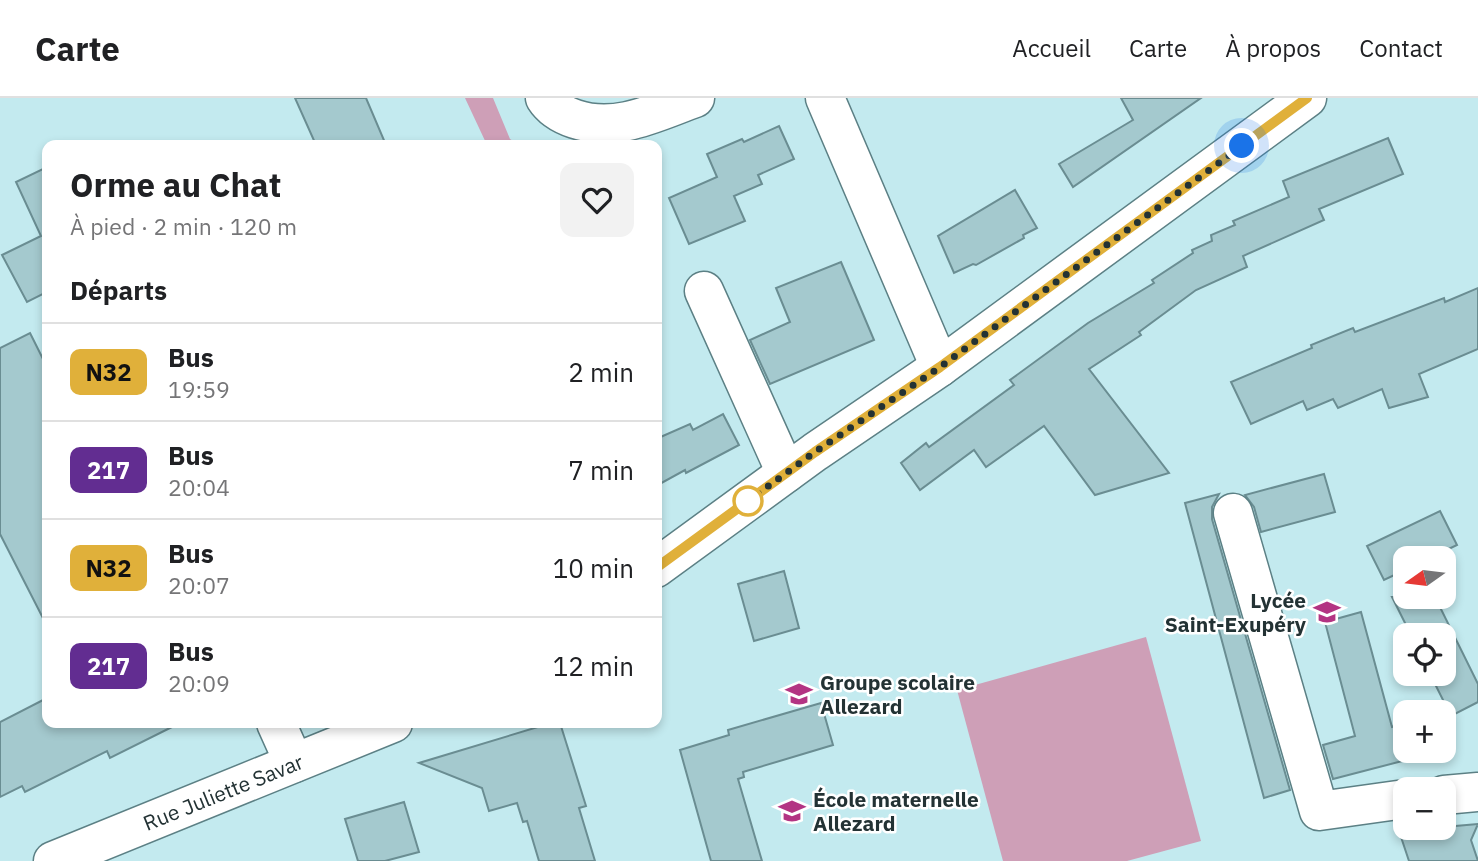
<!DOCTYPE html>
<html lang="fr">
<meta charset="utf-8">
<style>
body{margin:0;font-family:"IBM Plex Sans",sans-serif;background:#f2f2f2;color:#202124;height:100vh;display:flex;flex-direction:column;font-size:26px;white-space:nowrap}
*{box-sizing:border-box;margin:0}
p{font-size:23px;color:#757577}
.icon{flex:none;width:38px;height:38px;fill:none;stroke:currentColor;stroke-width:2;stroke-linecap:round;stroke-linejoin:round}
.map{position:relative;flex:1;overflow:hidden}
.details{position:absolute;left:42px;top:42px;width:620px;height:588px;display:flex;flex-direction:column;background:#fff;border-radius:14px;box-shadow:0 4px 10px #0003}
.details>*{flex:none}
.badge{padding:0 14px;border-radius:10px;font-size:24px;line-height:46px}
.needle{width:46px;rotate:256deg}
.tools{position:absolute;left:1393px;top:448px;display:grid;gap:14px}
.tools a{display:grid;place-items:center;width:63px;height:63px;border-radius:14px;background:#fff;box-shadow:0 4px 10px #0003;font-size:35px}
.you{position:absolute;width:35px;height:35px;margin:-18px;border:5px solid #fff;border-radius:50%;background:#1a73e8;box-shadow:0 0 0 10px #1a73e833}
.map>.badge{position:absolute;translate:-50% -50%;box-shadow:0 0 0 4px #fff}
h2{padding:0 28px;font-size:26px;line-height:63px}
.round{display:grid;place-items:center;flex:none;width:74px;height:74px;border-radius:14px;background:#f2f2f2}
.headline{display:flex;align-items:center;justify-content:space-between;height:119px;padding:0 28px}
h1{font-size:33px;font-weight:700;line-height:52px}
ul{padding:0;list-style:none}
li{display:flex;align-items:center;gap:21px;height:98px;padding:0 28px;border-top:2px solid #e0e0e0}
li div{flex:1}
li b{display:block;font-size:26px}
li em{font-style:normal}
li .badge{min-width:77px;font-weight:700;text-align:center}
header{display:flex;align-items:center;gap:42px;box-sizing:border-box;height:98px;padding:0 35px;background:#fff;border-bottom:2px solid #e0e0e0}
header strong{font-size:33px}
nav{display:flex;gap:38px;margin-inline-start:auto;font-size:24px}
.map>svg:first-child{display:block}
.green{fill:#ce9fb7}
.building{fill:#a4c9ce;stroke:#6a8d92;stroke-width:2}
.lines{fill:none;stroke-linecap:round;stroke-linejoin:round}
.minor-casing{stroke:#5c8085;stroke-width:41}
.minor{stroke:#fff;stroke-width:38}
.line-casing{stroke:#fff;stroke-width:16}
.line{stroke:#e0b03a;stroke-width:10}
.walk{stroke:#233234;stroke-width:7;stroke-dasharray:0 12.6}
.stop-dot{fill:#fff;stroke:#e0b03a;stroke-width:3.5}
.labels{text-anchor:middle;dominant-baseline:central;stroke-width:5;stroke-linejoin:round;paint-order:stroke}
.poi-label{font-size:21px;font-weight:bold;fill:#233234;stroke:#fff;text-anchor:start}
.street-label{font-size:21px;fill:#233234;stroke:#fff}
</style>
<header>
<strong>Carte</strong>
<nav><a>Accueil</a><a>Carte</a><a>À propos</a><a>Contact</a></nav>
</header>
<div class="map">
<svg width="1478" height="763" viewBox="0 0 1478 763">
<rect width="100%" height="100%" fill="#c3eaef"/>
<!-- green -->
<g class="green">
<polygon points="465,0 493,0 510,41 519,47 487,47"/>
<polygon points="1146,539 1201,743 1127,763 1003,763 957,592"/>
</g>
<!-- building -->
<g class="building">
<polygon points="295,0 366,0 386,47 316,47"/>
<polygon points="1121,0 1201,0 1073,89 1059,66 1133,22"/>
<polygon points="779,28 794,61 758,77 762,86 734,98 745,123 689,146 669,100 717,79 707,56 742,41 744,44"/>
<polygon points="1388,40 1403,76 1319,111 1324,122 1243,158 1247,169 1196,192 1139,234 1141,237 1089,271 1169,375 1095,397 1044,328 986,369 974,352 920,392 901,365 926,345 929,349 1014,287 1010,282 1088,225 1154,185 1152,182 1193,155 1192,152 1212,143 1211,137 1235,127 1233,123 1289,99 1283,83"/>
<polygon points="47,69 47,194 27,204 2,157 41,138 16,84"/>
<polygon points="1015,92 1037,130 1023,137 1024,140 976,167 973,166 954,175 938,138"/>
<polygon points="841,164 874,242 770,286 750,242 790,224 776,190"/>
<polygon points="1478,190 1478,251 1419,276 1428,299 1389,310 1382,291 1338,310 1333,301 1307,312 1303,303 1251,326 1231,284 1312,250 1311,247 1353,230 1355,234 1444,200 1445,204"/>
<polygon points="30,235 47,269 47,528 0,436 0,250"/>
<polygon points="723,316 739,347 686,375 685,372 656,388 656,341 690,326 693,332"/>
<polygon points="1324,376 1335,414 1261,434 1254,409 1245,397"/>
<polygon points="1219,396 1212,409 1212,421 1290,692 1264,700 1185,405"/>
<polygon points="1440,413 1457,447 1430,460 1405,460 1405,472 1384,482 1367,448"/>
<polygon points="784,473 799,530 754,543 738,486"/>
<polygon points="1392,499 1435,499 1478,586 1478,604 1451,618 1430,576 1444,576 1444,537 1411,537"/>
<polygon points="1361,514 1392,629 1400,627 1405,653 1407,653 1410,661 1333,681 1323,647 1355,638 1325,524"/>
<polygon points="47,600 47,625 180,625 110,660 107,653 25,694 22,688 0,699 0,624"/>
<polygon points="821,605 833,647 743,674 744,679 738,681 762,763 711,763 680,652 729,637 728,632"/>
<polygon points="551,625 560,625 586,708 579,710 595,763 539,763 527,723 523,724 517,705 489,713 482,690 419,665"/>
<polygon points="404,704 419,754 385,763 358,763 345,721"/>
<polygon points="1478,726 1471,742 1478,763 1409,763 1399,733"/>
</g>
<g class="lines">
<!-- minor casing -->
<g class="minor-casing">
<g id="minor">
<path d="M545 0C552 11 563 17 575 21 617 35 656 14 695 0"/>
<polyline points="825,0 940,269"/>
<polyline points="704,193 786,375"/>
<polyline points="1233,415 1319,713 1405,701"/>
<polyline points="656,470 815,354 940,269 1307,0"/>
<polyline points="276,625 294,665"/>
<polyline points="1444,697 1478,694"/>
<polyline points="53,763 393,625"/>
</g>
</g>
<!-- minor -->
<use href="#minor" class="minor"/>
</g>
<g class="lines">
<!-- line casing -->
<g class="line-casing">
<polyline id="line" points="656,470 815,354 940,269 1307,0"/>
</g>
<!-- line -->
<use href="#line" class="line"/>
<!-- walk -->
<polyline class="walk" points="748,403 815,354 940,269 1242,48"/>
</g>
<!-- icons -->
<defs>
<g id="school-bare" transform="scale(2.1)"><path d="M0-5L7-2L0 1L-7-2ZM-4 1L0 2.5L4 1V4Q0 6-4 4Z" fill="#b33483" stroke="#fff" stroke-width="2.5" paint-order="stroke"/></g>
</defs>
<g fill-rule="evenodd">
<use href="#school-bare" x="1327" y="514"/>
<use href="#school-bare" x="799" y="596"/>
<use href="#school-bare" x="792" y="713"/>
</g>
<!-- markers -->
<circle class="stop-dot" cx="748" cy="403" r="14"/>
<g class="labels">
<!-- poi labels -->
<g class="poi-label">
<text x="1306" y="502" text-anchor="end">Lycée<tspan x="1306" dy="24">Saint-Exupéry</tspan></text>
<text x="820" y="584">Groupe scolaire<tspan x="820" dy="24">Allezard</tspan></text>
<text x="813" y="701">École maternelle<tspan x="813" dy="24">Allezard</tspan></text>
</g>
<!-- street labels -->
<g class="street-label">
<text transform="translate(223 694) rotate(-22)">Rue Juliette Savar</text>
</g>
</g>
</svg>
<div class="tools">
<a><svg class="needle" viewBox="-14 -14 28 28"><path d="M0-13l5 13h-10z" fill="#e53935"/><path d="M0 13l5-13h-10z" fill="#757577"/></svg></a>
<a><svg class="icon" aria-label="locate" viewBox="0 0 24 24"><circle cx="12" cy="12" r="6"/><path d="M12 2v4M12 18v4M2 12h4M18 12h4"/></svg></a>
<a>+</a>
<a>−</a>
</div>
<div class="you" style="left:1242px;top:48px"></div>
<section class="details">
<div class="headline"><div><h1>Orme au Chat</h1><p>À pied · 2 min · 120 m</p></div><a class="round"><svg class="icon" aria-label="heart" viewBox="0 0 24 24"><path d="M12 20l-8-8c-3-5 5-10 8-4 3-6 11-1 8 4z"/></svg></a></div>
<h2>Départs</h2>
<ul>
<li><span class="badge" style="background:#e0b03a;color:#111">N32</span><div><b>Bus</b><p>19:59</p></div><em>2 min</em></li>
<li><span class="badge" style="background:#622d91;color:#fff">217</span><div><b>Bus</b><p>20:04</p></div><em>7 min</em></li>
<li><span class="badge" style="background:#e0b03a;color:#111">N32</span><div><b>Bus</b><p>20:07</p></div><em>10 min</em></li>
<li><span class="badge" style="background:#622d91;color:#fff">217</span><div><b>Bus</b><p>20:09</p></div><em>12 min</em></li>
</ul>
</section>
</div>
